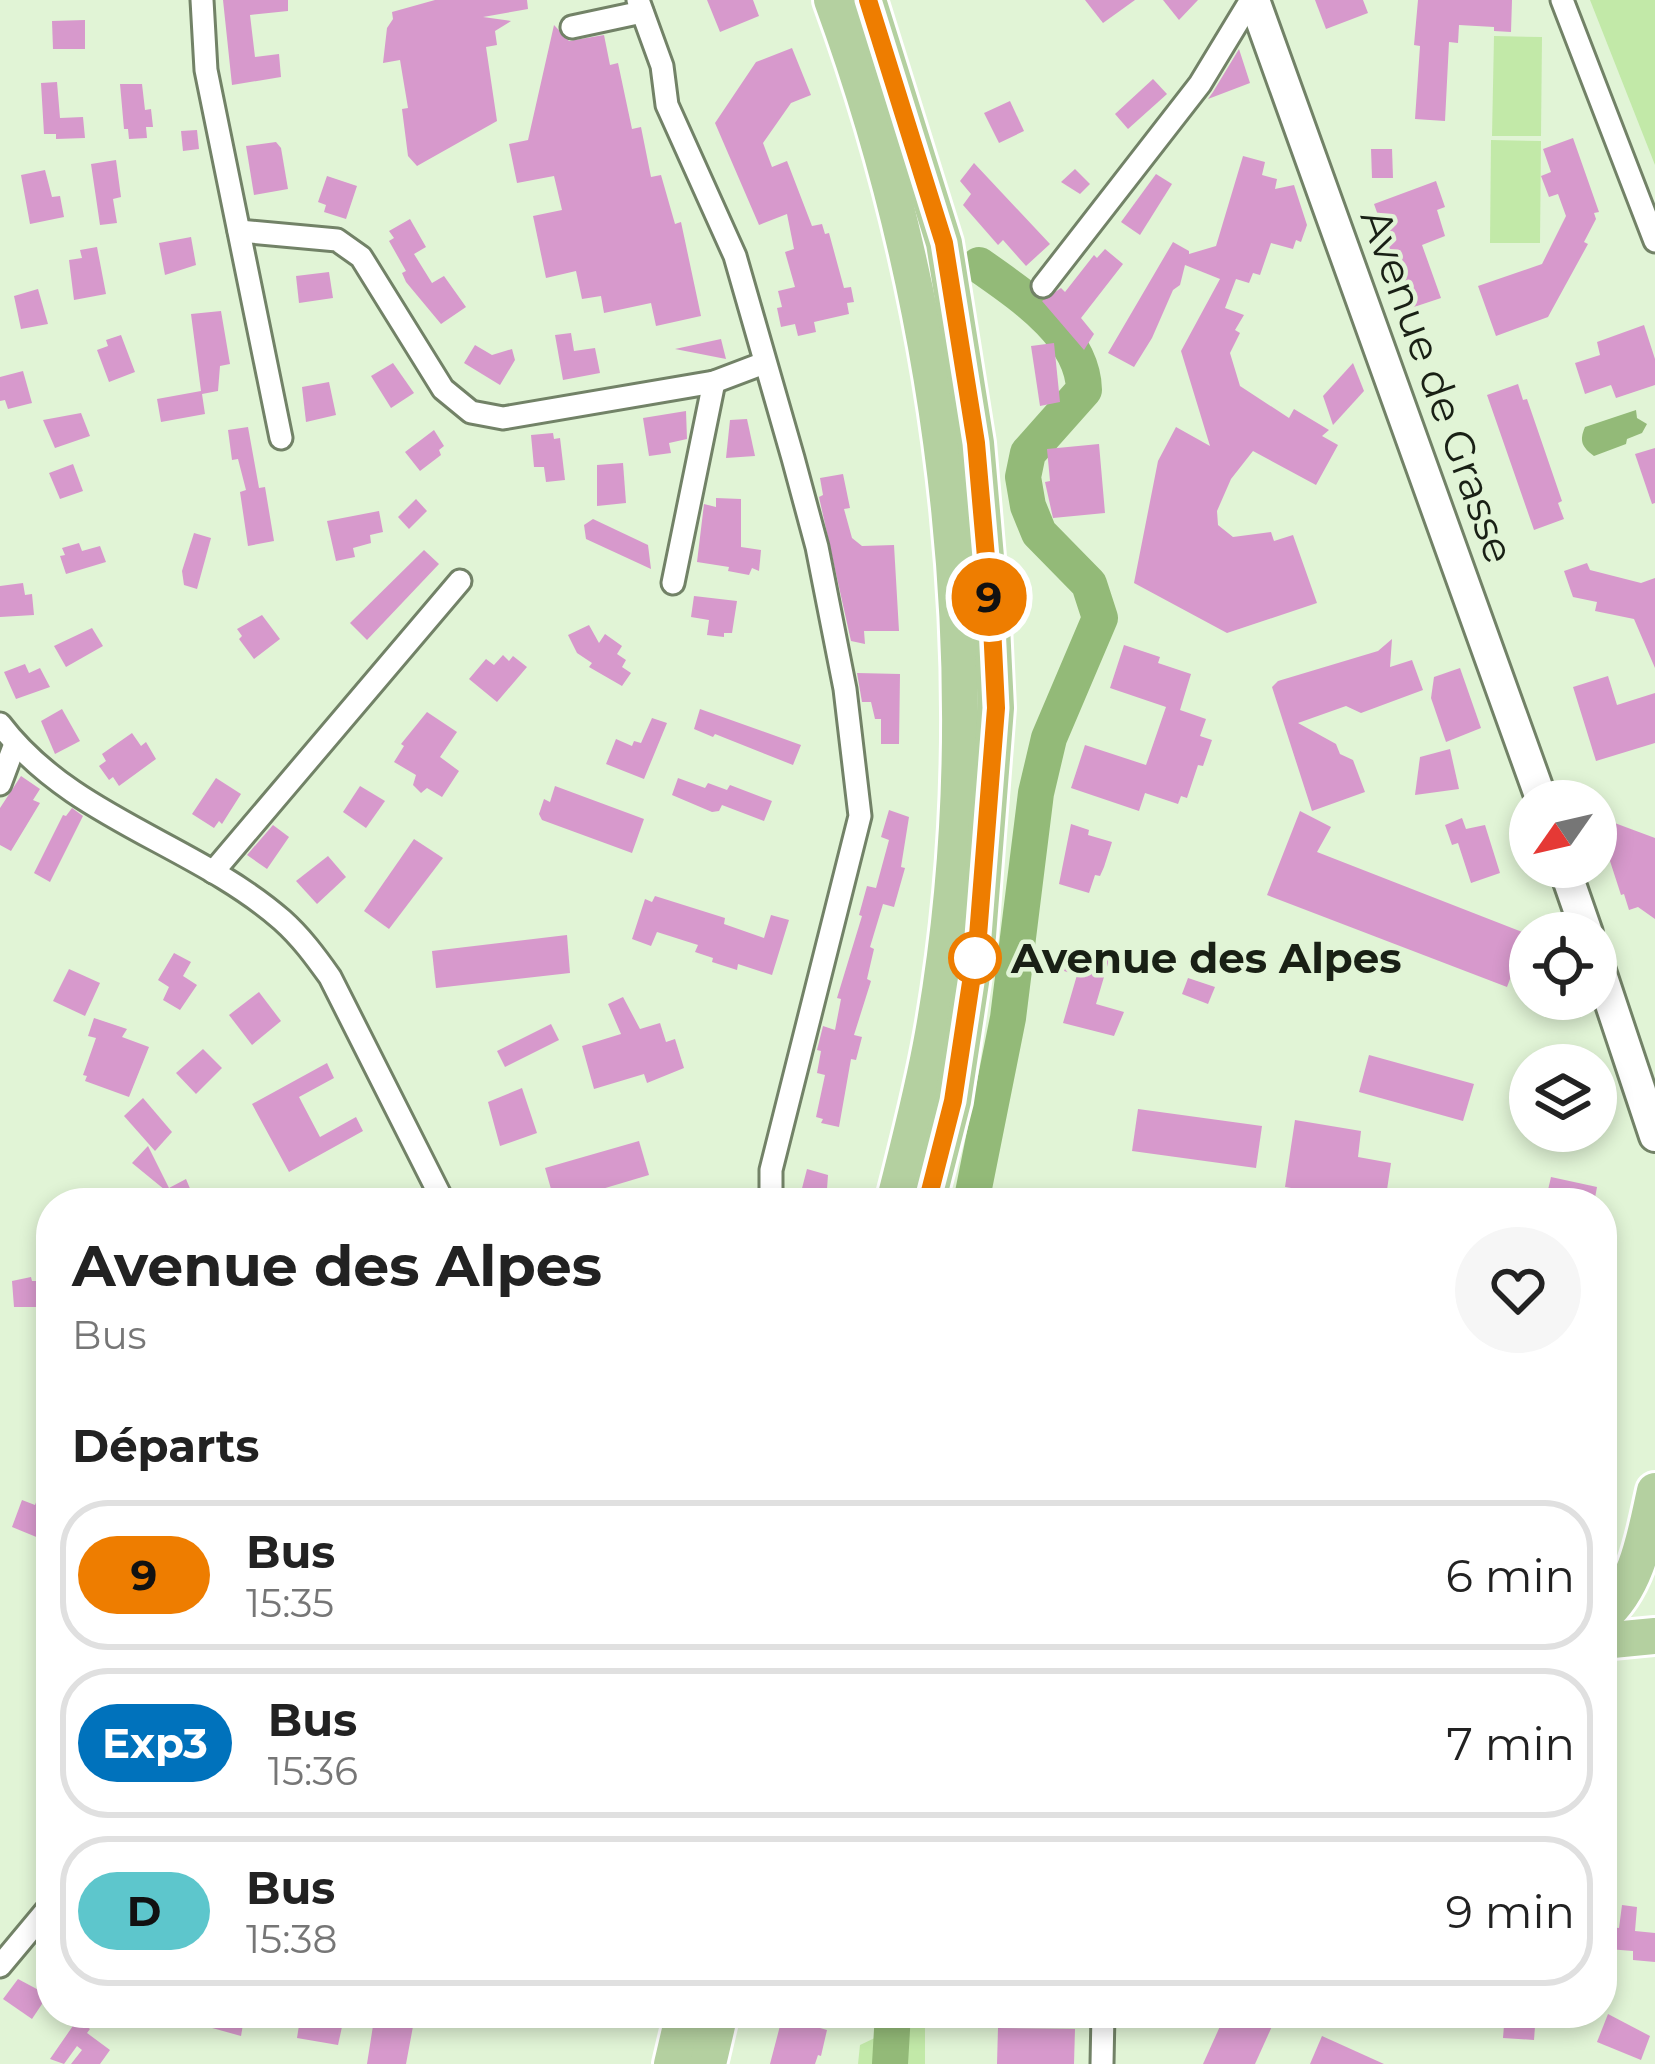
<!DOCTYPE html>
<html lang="fr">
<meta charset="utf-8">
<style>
body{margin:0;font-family:Montserrat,sans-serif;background:#f6f6f6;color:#222;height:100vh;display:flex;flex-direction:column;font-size:45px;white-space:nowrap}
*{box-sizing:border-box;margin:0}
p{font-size:39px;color:#767676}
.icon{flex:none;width:66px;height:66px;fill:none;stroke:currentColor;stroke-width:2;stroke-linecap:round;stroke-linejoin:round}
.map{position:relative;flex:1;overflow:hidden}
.panel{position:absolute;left:36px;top:1188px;width:1581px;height:840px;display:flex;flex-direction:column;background:#fff;border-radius:48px;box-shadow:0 6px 18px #0003}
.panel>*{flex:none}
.badge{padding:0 24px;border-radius:39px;font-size:42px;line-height:78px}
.needle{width:78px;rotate:236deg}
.fabs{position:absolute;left:1509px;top:780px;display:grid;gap:24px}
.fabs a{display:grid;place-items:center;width:108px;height:108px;border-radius:50%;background:#fff;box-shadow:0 6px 18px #0003;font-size:60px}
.map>.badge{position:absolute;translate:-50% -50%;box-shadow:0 0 0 6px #fff}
h2{padding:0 36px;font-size:45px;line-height:108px}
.round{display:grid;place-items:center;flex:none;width:126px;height:126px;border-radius:63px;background:#f6f6f6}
.overview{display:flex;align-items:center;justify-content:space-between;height:204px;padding:0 36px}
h1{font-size:57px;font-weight:700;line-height:90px}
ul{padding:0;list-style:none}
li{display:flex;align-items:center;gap:36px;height:150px;margin:0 24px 18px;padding:0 12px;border:6px solid #e0e0e0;border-radius:48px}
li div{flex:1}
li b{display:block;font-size:45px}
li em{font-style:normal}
li .badge{min-width:132px;font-weight:700;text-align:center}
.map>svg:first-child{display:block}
.green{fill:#c2e9a8}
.water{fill:#93ba78}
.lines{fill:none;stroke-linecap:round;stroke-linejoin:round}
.river{stroke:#93ba78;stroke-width:36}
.building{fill:#d799cc}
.street-casing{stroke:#728267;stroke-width:27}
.secondary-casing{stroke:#728267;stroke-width:36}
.primary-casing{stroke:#fff;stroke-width:42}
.street{stroke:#fff;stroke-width:21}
.secondary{stroke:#fff;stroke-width:30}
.primary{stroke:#b4d0a0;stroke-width:36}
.line-casing{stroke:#fff;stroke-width:27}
.line{stroke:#ee7d00;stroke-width:18}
.stop-dot{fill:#fff;stroke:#ee7d00;stroke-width:6}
.labels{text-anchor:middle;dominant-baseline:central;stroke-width:9;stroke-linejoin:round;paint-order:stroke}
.street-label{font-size:42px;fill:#192015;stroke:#e1f4d6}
.stop-label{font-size:42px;font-weight:bold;fill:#192015;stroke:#e1f4d6;text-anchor:start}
</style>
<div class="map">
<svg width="1655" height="2064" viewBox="0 0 1655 2064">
<rect width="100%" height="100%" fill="#e1f4d6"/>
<!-- green -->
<g class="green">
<polygon points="1590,0 1655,0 1655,165"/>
<polygon points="1494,36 1542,37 1541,136 1492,136"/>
<polygon points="1491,140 1541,141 1540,243 1490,243"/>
<polygon points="881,2013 925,2013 925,2064 858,2064 860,2045 879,2036"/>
</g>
<!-- water -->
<path class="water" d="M1636 410 1637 418 1647 424 1642 433 1627 439 1626 444 1594 456C1582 447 1579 441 1585 427Z"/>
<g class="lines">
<!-- river -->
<g class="river">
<path d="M971 1203 1008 1018 1036 793 1049 738 1100 618 1089 584 1039 533 1028 506 1023 477 1028 453 1084 390C1083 335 1020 294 979 265"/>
<polyline points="890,2064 893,2013"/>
</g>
</g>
<!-- building -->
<g class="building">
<polygon points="223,0 288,0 288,11 250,15 255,57 279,54 281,77 232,85"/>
<polygon points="435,0 527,0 528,9 483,17 511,21 495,31 497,45 486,47 497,121 417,166 408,156 402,109 408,108 400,60 383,63 387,28 393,19 392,12"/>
<polygon points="707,0 753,0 759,16 720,32"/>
<polygon points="1085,0 1135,0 1103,23"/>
<polygon points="1163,0 1198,0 1179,20"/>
<polygon points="1315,0 1363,0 1368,13 1326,29"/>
<polygon points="1418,0 1512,0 1511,32 1494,31 1494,27 1459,25 1458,43 1449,42 1445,121 1415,119 1420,46 1414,45"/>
<polygon points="85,20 85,49 53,49 52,21"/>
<polygon points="554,25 569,41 604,35 610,65 618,63 632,129 641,127 651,177 661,175 675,224 681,222 701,316 656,326 651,303 604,313 601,296 582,299 576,271 546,278 533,216 562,210 554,176 517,183 509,144 528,140"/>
<polygon points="792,48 811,95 791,103 763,143 772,167 787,161 812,226 822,224 825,234 829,233 844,288 851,287 854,302 847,303 849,314 814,322 816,332 798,336 795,324 781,327 777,308 782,307 778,291 795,287 785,252 794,249 787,214 759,225 715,123 756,62"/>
<polygon points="1239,49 1250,83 1208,99 1213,92"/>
<polygon points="1153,79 1167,94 1128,129 1115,114"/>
<polygon points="57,82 60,118 83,117 85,138 56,139 56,134 44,134 41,83"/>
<polygon points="120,84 142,84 145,110 151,109 153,127 146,127 147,138 129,139 128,129 124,129"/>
<polygon points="1010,101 1024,131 999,143 984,113"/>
<polygon points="197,130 199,149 183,151 181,131"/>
<polygon points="1573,138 1599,212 1594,213 1596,219 1584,242 1588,244 1548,317 1496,336 1478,286 1542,264 1566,216 1558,194 1549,197 1541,176 1551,172 1543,149"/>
<polygon points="276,142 281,148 288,189 254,195 246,146"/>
<polygon points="1371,149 1392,149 1393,178 1372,178"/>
<polygon points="1243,156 1265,162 1262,175 1277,179 1275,189 1294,185 1307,225 1301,242 1296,240 1293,249 1271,243 1260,275 1253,273 1249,283 1236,279 1225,308 1244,315 1235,330 1240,333 1230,353 1240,386 1289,418 1294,409 1329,430 1322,436 1338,445 1316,485 1253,451 1231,479 1217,511 1218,525 1233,537 1271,532 1274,541 1293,535 1317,603 1227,633 1134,583 1158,461 1176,427 1210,446 1181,351 1220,279 1185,265 1180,285 1173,290 1152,338 1134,367 1108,353 1173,242 1189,251 1189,254 1216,246"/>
<polygon points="116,160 121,197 113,199 117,223 100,225 91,164"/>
<polygon points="974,163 1050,244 1026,266 1003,240 998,245 963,205 971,194 960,181"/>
<polygon points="1075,169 1090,184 1080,194 1061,182"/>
<polygon points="45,170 52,197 60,196 64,217 30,224 21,175"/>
<polygon points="1156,174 1172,184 1140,235 1121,222"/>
<polygon points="327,176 357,186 346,219 324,212 326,205 318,202"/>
<polygon points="1436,181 1445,207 1437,210 1445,236 1422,245 1441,298 1411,308 1374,204"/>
<polygon points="410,219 426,247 414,254 432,283 444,276 466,307 441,324 406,282 402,273 406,271 389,241 394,238 389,231"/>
<polygon points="191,237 196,265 165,275 159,243"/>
<polygon points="97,247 106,294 74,300 69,260 82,258 80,250"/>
<polygon points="1105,249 1123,264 1081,318 1094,334 1084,350 1042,301 1061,288 1065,292 1094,255 1097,258"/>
<polygon points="329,272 333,298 299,303 296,276"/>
<polygon points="38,289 48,324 21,329 14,296"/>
<polygon points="221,311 230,364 220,366 218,391 202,394 205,414 161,422 157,399 201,391 191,314"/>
<polygon points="1644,325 1655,359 1655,385 1616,398 1611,385 1585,394 1575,363 1600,355 1597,342"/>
<polygon points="571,333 574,351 595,348 600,373 563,380 555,335"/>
<polygon points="121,335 135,372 109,382 97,350 108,346 106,340"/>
<polygon points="721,339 726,359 675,349"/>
<polygon points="1054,343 1060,402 1040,406 1031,346"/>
<polygon points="475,345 492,355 512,349 515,360 500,385 464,363"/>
<polygon points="393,363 414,393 391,408 371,376"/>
<polygon points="1353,363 1364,391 1333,425 1323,396"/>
<polygon points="23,371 32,403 8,409 5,400 0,401 0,377"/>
<polygon points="329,382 336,415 306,422 302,387"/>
<polygon points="1518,384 1523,400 1527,399 1562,501 1558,503 1564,519 1534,530 1487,395"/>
<polygon points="686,411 687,439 669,443 671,453 649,456 643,418"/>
<polygon points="81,413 90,436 55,448 43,420"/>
<polygon points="747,419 755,456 726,458 730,420"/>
<polygon points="248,427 259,488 265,487 274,541 248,546 240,492 246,490 238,459 232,460 228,430"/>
<polygon points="434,430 444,446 439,450 441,455 420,471 405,452"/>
<polygon points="553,433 554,439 560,438 565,480 546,482 544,467 534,467 531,435"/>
<polygon points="1099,444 1105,513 1053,518 1045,482 1050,481 1047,449"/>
<polygon points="1655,448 1655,503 1652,504 1635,454"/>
<polygon points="623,463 626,503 597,506 597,465"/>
<polygon points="73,464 83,491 60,499 49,473"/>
<polygon points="843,474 850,508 844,509 852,538 862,546 894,545 899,631 864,631 865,644 851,641 819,497 823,495 820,478"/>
<polygon points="716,498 741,499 741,547 761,550 759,571 752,568 749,575 728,571 729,567 697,562 704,504 716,507"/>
<polygon points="416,499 427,511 409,529 398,517"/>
<polygon points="379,511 383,532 370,535 371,543 353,548 355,557 336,561 327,521"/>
<polygon points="593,519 648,545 651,569 586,539 584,525"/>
<polygon points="194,533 211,538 197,589 184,585 182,571"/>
<polygon points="79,543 82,551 100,546 106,562 66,574 60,556 65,555 62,548"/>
<polygon points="424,550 439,564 367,640 350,623"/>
<polygon points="1587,563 1590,570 1641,583 1655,578 1655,668 1634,619 1595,611 1597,602 1573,597 1564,571"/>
<polygon points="23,583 25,595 32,594 34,615 0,617 0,586"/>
<polygon points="694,596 737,601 732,633 724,633 724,637 707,635 709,620 691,617"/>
<polygon points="262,615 280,639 254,659 239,639 242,636 237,629"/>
<polygon points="589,625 599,643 605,634 622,646 617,654 626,660 622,667 631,673 622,686 589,667 592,663 577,653 568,635"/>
<polygon points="92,628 103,646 66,667 54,646"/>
<polygon points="1392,639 1390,667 1412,660 1423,690 1361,713 1346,706 1298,723 1336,744 1340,754 1353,760 1365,792 1312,811 1272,687 1278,681 1378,651"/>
<polygon points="1124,645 1160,657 1158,663 1191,674 1180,710 1206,719 1200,736 1212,740 1203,766 1198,765 1187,798 1181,796 1178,804 1145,793 1139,811 1071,788 1085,745 1146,765 1166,707 1110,688"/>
<polygon points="503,655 509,661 513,656 527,667 497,702 469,679 486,659 494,665"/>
<polygon points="25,664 29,673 40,668 50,687 16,699 4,672"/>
<polygon points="1460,668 1481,728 1446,742 1431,698 1434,677"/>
<polygon points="857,673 900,674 899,744 881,744 881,719 875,719 871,702 862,702"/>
<polygon points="1608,676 1617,705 1655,693 1655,743 1596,761 1573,687"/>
<polygon points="62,709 80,741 55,754 41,721"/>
<polygon points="700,709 801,745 793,765 715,734 713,737 694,729"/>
<polygon points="427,712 457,732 440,757 459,771 442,797 427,788 421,793 413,785 416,775 394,762 404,746 401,744"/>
<polygon points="652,718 667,723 644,779 606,764 616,739 632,746 634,741 641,743"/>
<polygon points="132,733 141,746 146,742 156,759 119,786 113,777 109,780 99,766 106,761 102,754"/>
<polygon points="1450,749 1459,789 1415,795 1420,757"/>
<polygon points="21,776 40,789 33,800 40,803 11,851 0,845 0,808"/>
<polygon points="216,778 241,794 222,824 219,821 214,828 192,814"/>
<polygon points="678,778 705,788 708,783 727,790 730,785 772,801 764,821 722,805 719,811 712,812 672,795"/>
<polygon points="360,786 385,801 366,828 343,812"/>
<polygon points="555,786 644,819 632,853 542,820 539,814 544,799 550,802"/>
<polygon points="72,808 83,816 50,882 34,873 63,815 66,816"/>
<polygon points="889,810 909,817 901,867 905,868 894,907 883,904 870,947 874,949 867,979 871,981 854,1035 862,1037 856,1060 851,1059 839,1127 821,1123 823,1119 816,1117 825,1075 817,1073 821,1051 817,1050 823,1026 835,1030 841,999 837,998 862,916 859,915 867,886 876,888 889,840 881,837"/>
<polygon points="1300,811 1331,827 1317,852 1527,934 1507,987 1267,895"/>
<polygon points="1462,818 1466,829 1485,825 1500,873 1471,883 1458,843 1452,845 1445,825"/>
<polygon points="1612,822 1655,838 1655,919 1638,907 1629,910 1624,894 1621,895 1599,827"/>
<polygon points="1071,824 1089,830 1088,835 1112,842 1104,867 1100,876 1095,875 1089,893 1059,884"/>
<polygon points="273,825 289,837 267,869 247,855"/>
<polygon points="414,839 443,858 389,929 364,911"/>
<polygon points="328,856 346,877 317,904 296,881"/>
<polygon points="655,896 725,918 724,924 764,938 771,915 789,920 772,975 738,964 737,970 712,962 713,958 695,952 698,945 657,932 651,946 632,939 645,899 652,902"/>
<polygon points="567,935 570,973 436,988 432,951"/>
<polygon points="1079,950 1109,960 1096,1004 1124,1012 1114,1036 1063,1023 1077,975 1064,971 1068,960"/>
<polygon points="174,953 191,962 183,976 197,985 180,1010 163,1000 169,987 158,980"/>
<polygon points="69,969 100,983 85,1016 53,1001"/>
<polygon points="1188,978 1215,987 1208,1004 1182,994"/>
<polygon points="259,992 281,1021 252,1045 229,1015"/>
<polygon points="623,997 640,1029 660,1023 666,1042 675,1039 684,1068 647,1083 644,1074 594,1089 582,1046 621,1034 608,1004"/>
<polygon points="94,1018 127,1029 122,1037 149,1047 129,1097 85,1081 87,1076 83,1075 96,1038 88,1036"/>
<polygon points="551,1024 559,1040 505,1067 497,1051"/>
<polygon points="203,1049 222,1068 196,1094 176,1073"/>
<polygon points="1369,1055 1474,1084 1463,1121 1359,1092"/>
<polygon points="327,1063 334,1078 299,1097 320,1137 356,1117 363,1131 289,1172 252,1104"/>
<polygon points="522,1088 537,1133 500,1146 488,1102"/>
<polygon points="143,1098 172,1132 155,1151 124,1116"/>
<polygon points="1138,1109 1262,1126 1256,1168 1132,1151"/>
<polygon points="1295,1120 1361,1131 1358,1157 1391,1163 1385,1203 1285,1187"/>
<polygon points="639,1141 649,1175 555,1203 545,1168"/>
<polygon points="148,1146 169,1188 186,1179 196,1203 139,1203 165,1190 132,1163"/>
<polygon points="807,1169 828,1175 826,1203 803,1203 804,1197 800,1196"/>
<polygon points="1551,1177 1597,1187 1594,1203 1545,1203"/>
<polygon points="31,1277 32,1281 51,1281 51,1307 14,1307 12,1281"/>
<polygon points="38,1497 51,1502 51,1543 12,1527 22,1500 35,1505"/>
<polygon points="1622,1905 1637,1907 1635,1931 1655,1933 1655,1962 1633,1960 1633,1951 1608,1949 1611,1927 1619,1928"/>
<polygon points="18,1979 48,1995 32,2019 3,1999"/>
<polygon points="209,2013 245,2013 241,2036 205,2026"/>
<polygon points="301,2013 345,2013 338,2045 297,2038"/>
<polygon points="375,2013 409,2013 408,2019 414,2021 406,2064 367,2064"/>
<polygon points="1226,2013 1278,2013 1255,2064 1203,2064"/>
<polygon points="1505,2013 1536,2013 1534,2040 1503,2038"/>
<polygon points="1608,2014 1650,2036 1641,2060 1597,2042"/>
<polygon points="77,2020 90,2029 87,2033 110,2050 100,2064 71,2064 82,2050 77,2046 64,2064 50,2059"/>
<polygon points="795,2021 827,2030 821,2056 818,2055 815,2064 770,2064 781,2022 793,2025"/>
<polygon points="998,2028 1075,2029 1074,2064 997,2064"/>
<polygon points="1322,2036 1384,2064 1310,2064"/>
</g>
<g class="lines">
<!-- street casing -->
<g class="street-casing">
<g id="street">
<polyline points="202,0 206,70 281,438"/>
<polyline points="638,0 662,66 667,105 735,256 793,458 817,547 845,689 860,816 771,1170 771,1203"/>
<polyline points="1562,0 1655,241"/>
<polyline points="572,27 642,12"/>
<polyline points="239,231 337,240 361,257 443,389 471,412 503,418 714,382 764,363"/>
<polyline points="1043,286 1200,84 1251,0"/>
<polyline points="673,583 714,382"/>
<path d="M0 724C71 818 195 844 282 920 301 937 315 956 330 977L444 1203"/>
<polyline points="0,784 15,744"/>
<polyline points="213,872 460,581"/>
<polyline points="0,1966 51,1905"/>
<polyline points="1102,2064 1103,2013"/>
</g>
</g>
<!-- secondary casing -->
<g class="secondary-casing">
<g id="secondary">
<polyline points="1254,0 1542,801"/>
<polyline points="1564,867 1587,933"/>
<polyline points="1596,959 1655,1136"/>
</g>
</g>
<!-- primary casing -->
<g class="primary-casing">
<g id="primary">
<path d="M832 0C950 322 993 695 933 1034 923 1091 908 1147 894 1203"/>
<polyline points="868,0 944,243 976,443 992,626 996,708 978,936 953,1101 927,1203"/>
<path d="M1602 1617C1638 1586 1645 1535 1655 1491"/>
<polyline points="1602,1641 1655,1636"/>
<polyline points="672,2064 684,2013"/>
<polyline points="708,2064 720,2013"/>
</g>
</g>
<!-- street -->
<use href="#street" class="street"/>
<!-- secondary -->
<use href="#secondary" class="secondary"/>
<!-- primary -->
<use href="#primary" class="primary"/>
</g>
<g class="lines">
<!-- line casing -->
<g class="line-casing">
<polyline id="line" points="868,0 944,243 976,443 992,626 996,708 978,936 953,1101 927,1203"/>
</g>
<!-- line -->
<use href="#line" class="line"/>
</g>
<!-- markers -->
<circle class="stop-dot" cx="975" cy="958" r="24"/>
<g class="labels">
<!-- street labels -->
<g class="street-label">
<text transform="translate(1438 386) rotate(70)">Avenue de Grasse</text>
</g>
<!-- stop labels -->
<g class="stop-label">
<text x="1011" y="958">Avenue des Alpes</text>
</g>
</g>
</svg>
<div class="fabs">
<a><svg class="needle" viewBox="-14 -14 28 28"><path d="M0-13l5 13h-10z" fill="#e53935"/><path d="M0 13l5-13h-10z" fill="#767676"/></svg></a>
<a><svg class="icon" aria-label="locate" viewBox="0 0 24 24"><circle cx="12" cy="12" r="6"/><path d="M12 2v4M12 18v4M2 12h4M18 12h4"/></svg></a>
<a><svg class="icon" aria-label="layers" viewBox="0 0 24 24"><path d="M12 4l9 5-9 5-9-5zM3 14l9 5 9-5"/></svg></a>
</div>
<b class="badge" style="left:989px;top:597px;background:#ee7d00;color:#111">9</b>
<section class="panel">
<div class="overview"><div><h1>Avenue des Alpes</h1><p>Bus</p></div><a class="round"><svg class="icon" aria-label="heart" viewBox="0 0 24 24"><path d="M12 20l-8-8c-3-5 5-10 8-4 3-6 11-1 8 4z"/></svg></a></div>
<h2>Départs</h2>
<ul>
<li><span class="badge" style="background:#ee7d00;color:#111">9</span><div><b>Bus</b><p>15:35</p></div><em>6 min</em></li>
<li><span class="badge" style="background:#0072bc;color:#fff">Exp3</span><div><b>Bus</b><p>15:36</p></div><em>7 min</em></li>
<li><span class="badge" style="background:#5dc6cc;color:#111">D</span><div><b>Bus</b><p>15:38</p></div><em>9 min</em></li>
</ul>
</section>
</div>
